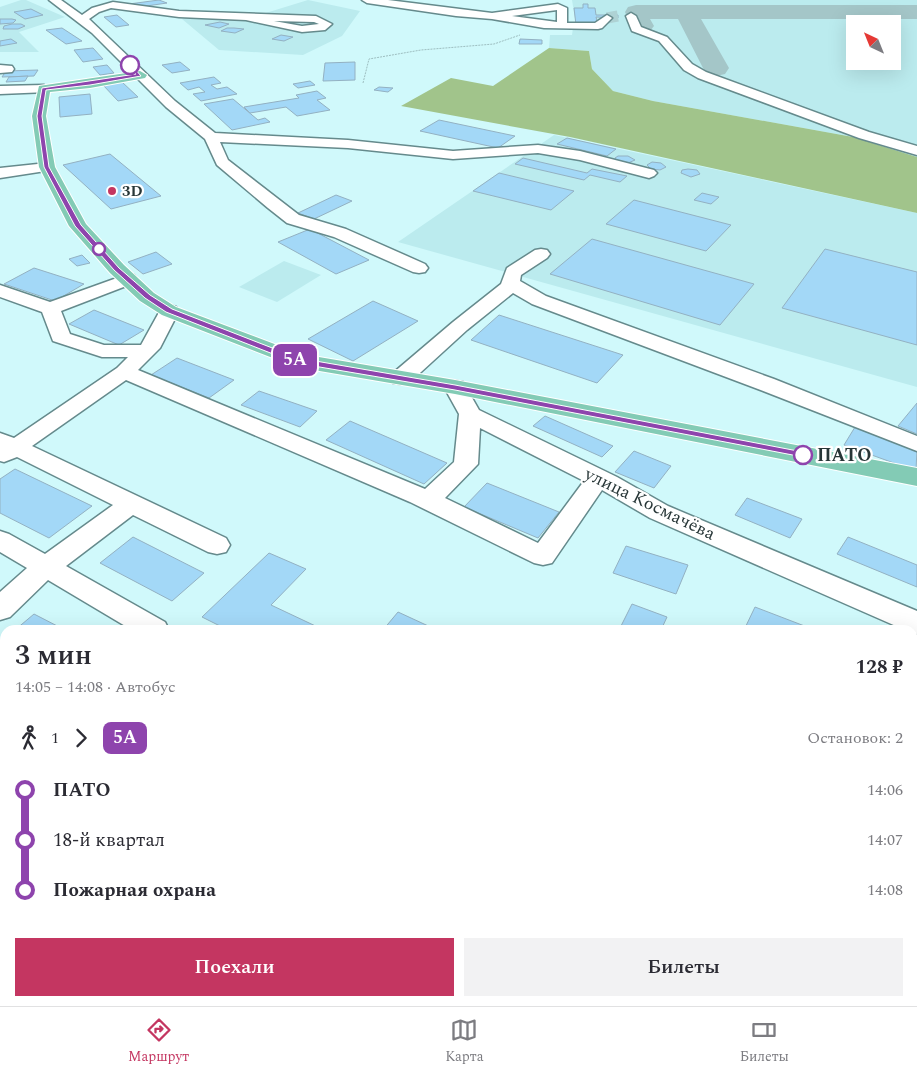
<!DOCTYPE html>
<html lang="ru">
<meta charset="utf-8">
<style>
body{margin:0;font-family:Spectral,serif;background:#f2f2f3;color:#2b2b33;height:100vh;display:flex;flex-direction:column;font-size:19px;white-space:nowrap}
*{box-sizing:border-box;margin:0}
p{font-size:16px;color:#7c7c81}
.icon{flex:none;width:28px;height:28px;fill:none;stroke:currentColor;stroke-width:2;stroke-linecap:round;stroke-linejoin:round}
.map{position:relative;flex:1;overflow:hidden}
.details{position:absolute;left:0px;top:625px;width:918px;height:381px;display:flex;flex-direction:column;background:#fff;border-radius:15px 15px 0 0;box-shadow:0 5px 20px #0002}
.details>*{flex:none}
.badge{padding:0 10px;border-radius:8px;font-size:18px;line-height:32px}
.needle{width:32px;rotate:317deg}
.fabs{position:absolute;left:846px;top:15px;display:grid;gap:10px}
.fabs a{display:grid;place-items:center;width:55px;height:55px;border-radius:0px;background:#fff;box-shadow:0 5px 20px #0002;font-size:25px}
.map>.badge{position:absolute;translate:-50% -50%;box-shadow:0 0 0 2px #fff}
.legs{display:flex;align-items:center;gap:8px;height:55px;padding:0 15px;font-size:16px}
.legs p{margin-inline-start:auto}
.overview{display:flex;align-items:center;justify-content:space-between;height:85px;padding:0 15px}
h1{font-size:28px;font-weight:600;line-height:38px}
.cta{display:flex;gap:10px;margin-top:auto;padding:10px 15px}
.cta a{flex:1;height:58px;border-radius:0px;background:#c43661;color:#fff;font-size:20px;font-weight:600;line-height:58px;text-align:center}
.cta a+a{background:#f2f2f3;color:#2b2b33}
ul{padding:0 15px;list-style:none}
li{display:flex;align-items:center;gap:18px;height:50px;font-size:19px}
li i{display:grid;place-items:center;width:8px;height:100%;margin:0 6px;background:currentColor}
li i::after{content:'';width:12px;height:12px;margin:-6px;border:4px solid;border-radius:50%;background:#fff}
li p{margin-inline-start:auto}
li:first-child i{background:linear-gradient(#0000 50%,currentColor 0)}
li:last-child i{background:linear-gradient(currentColor 50%,#0000 0)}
.dock{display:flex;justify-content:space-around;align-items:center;height:70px;border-top:1px solid #e1e1e2;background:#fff;font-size:14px;color:#7c7c81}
.dock a{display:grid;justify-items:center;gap:2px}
.dock .on{color:#c43661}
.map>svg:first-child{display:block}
.built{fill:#bbebee;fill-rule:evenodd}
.forest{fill:#a1c48b}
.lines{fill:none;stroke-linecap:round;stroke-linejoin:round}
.taxiway{fill:#a4c6c8;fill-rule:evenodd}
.building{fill:#a3d8f7;stroke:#93b1c2}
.minor-tunnel{stroke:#aed2d4;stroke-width:11;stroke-dasharray:11 5.5;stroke-linecap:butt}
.minor-casing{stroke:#658a8c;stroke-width:3}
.major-casing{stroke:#fff;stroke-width:2}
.path{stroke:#9dbec0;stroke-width:1;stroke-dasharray:2 1;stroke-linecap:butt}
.minor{fill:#fff;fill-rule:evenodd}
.major{fill:#83cbb5;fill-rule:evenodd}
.line-1{fill:#8e44ad;stroke:#fff}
.stop-1-dot{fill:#fff;stroke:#8e44ad;stroke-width:2.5}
.poi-dot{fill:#c43661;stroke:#fff;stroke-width:2}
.labels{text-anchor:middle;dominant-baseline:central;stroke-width:4.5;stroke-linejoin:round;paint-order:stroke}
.far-poi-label{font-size:15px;font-weight:bold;fill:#273637;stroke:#fff;text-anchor:start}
.stop-label{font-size:18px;font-weight:bold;fill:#273637;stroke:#fff;text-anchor:start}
.street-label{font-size:18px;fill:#273637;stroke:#fff}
</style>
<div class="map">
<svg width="917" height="1006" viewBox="0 0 917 1006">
<rect width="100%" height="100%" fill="#d0f9fb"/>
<!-- built -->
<g class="built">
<polygon points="21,0 26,0 65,17 19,32 39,52 0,52 0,7"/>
<polygon points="308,0 360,11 342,36 303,55 219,50 182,19 196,14 256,16"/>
<path d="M572 0H917V157L853 137 653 101 613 91 592 69 589 51 549 48 550 35H572L573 28 576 25ZM855 24H892V61H855Z"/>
<polygon points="554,135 917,213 917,387 398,242"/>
<polygon points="284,261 321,275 277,302 239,287"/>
<polygon points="912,696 917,698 917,930 912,928"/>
</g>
<!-- forest -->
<polygon class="forest" points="549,48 589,51 592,69 613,91 653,101 853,137 917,157 917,213 570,137 401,106 451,78 493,86"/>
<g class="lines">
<!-- taxiway -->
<polygon class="taxiway" points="636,5 917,5 917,19 701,19 729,68 725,74 716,76 707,74 703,68 678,19 650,19 654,26 650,31 642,33 634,31 625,12 628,7"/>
</g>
<!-- building -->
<g class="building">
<polygon points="159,0 167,3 133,8 129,4"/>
<polygon points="583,4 588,4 588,8 595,8 596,15 618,15 618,18 596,17 598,25 576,25 574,8 583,8"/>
<polygon points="31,9 43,15 25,19 14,12"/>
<polygon points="117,15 129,25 116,27 104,17"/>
<polygon points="0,19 12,19 16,20 13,23 0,24"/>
<polygon points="220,22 229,24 219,28 205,25"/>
<polygon points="12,24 21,24 25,26 18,29 3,29 4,26"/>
<polygon points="62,28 82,41 66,44 46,30"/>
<polygon points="227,28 234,28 244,29 235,33 221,31"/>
<polygon points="281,35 293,37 284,41 272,39"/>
<polygon points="11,39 17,43 0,46 0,41"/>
<polygon points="520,39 542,40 542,44 519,44"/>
<polygon points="93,48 103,59 83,62 74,50"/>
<polygon points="180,62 190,70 172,73 162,65"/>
<polygon points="355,62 355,80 323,81 325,63"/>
<polygon points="107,65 114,73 100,75 93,67"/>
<polygon points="38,70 34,76 2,77 6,71"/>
<polygon points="28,76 25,81 6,82 9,77"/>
<polygon points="214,77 221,83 211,85 217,89 227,87 237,94 201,101 193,94 205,92 199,87 188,90 180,83"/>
<polygon points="310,81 315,85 298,88 293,84"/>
<polygon points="122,82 138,97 118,101 103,85"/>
<polygon points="379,87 393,88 388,92 374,90"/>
<polygon points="317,91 326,98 317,100 330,110 297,116 286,107 250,113 244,107 299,98 296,95"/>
<polygon points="90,94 92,114 60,117 59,97"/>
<polygon points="233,99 258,120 265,118 270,122 232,130 204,104"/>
<polygon points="439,120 515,136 498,148 420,131"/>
<polygon points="567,138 616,149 607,156 557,144"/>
<polygon points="110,154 161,196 111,209 63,165"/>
<polygon points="618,156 628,156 635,160 628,163 616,161 615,158"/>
<polygon points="523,158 587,173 592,169 627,176 620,182 590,175 584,180 515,164"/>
<polygon points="652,162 661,163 666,167 660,170 651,169 647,165"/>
<polygon points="688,169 697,170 700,174 691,177 681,173 682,170"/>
<polygon points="499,173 574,191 551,210 473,191"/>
<polygon points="702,193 719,197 711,204 694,200"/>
<polygon points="336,195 352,201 314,219 298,213"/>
<polygon points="634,200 731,225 706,251 606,224"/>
<polygon points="310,229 369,260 336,274 278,242"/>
<polygon points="592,239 754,284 720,325 550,274"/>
<polygon points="825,249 917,272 917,345 782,308"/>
<polygon points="156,252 172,264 143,274 128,262"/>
<polygon points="82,255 90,263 77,266 69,259"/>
<polygon points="34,268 84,284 55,301 4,284"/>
<polygon points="373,301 418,321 353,361 308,339"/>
<polygon points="94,310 144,330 119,345 69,324"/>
<polygon points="499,315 623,355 597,383 471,340"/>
<polygon points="177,358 234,380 209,398 151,375"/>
<polygon points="259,391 317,411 300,427 241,405"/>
<polygon points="917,403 917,434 898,426"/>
<polygon points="545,416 613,446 602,457 533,426"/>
<polygon points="350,421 447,463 424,484 326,440"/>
<polygon points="855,427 917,448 916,471 844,445"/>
<polygon points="634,451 671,466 654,488 615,472"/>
<polygon points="15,469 92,506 49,538 0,513 0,479"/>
<polygon points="487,483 559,512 538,538 464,507"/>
<polygon points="747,498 802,519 790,538 735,515"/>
<polygon points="133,537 204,573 172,601 100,563"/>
<polygon points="848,537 917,565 917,587 837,554"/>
<polygon points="626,546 688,565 676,594 613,573"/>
<polygon points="269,553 306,569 271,605 324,630 228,630 202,617"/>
<polygon points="632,604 667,617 661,630 619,630"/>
<polygon points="755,607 815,630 744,630"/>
<polygon points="398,612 437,630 383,630"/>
<polygon points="34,614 65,630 15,630"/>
<polygon points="5,638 5,658 0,655 0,642"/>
<polygon points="912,659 917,660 917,685 912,683"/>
<polygon points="912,718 917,720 917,771 912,769"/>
<polygon points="912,835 917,837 917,895 912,893"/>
<polygon points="166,1001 208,1001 204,1006 173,1006"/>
<polygon points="455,1001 508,1001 506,1006 453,1006"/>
<polygon points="782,1001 802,1001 811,1006 781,1006"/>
</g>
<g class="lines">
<!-- minor-tunnel -->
<polyline class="minor-tunnel" points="607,18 618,16"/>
<!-- minor casing -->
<g class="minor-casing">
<g id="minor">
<path d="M49 0H61L82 15 92 8 113 2 179 11 316 16 332 24 325 30 302 32 246 20 179 17 111 8 99 12 89 19 175 101 215 133 348 140 453 151 538 145 580 151 654 170 657 173 654 176 649 178 580 160 538 153 453 159 348 148 220 142 228 160 299 215 346 229 425 264 428 268 425 272 419 273 413 272 334 237 287 223 268 208 217 165 205 139 166 107 92 33ZM274 21 314 22 319 24 302 26Z"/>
<path d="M362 0H388L492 13 558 4 567 8V23H595L607 15 612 18 602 28 598 29 544 28 492 19 456 16 367 3ZM557 10V22L512 16Z"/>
<polygon points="631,13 636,16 641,27 667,37 692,64 706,72 869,132 917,146 917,155 859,138 698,78 684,70 659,41 632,31 626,16"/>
<polygon points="0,65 12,66 14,69 12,72 0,73"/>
<polygon points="44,85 50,89 48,92 0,94 0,86"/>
<polygon points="47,163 52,164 54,167 52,170 0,178 0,168"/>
<polygon points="541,249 547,250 550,254 547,258 521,275 520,281 546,296 774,379 917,436 917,451 758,389 532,304 513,293 467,330 409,383 401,384 393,383 390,378 393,373 453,322 501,284 507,268 535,250"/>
<path d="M128 274 134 275 137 279 134 283 61 311 70 334 104 345H141L162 307 169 305 176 307 179 311 160 348 138 370 425 489 454 462 459 414 444 387 447 382 455 381 463 382 479 410 617 477 668 506 917 611V634L912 633V630H905L650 518 602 490 552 563 543 565 534 563 410 502 126 380 32 446 226 538 230 545 226 552 217 554 208 552 133 515 66 566 165 622 169 630H132L48 580 10 617 0 620V592L27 568 0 552V531L9 534 45 554 113 505 17 457 4 462 0 461V433L14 438 117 368 128 357H102L53 341 42 312 0 297V285L50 302ZM480 428 584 481 538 543 445 498 478 464Z"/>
<polygon points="912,797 917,799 917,831 912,829"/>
<polygon points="0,893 5,896 5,935 0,933"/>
<polygon points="116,1001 161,1001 163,1006 118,1006"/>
<polygon points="626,1001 670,1001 672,1006 628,1006"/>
</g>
</g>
<!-- major casing -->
<g class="major-casing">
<polygon id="major" points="140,71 147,75 145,78 90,88 50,92 46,116 55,167 86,224 124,265 154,293 176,307 301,354 455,380 917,468 917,486 455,394 296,367 162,315 140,301 110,273 69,226 39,167 32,116 39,86"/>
</g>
<!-- path -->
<polyline class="path" points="363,83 369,59 421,50 494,44 520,35"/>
<!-- minor -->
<use href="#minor" class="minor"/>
<!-- major -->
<use href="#major" class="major"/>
</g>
<!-- line-1 -->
<polygon class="line-1" points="130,63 141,76 90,85 46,90 42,116 49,167 81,225 119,268 150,295 172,309 298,358 455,385 803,452 807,455 803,457 455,390 296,363 166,312 145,298 114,270 75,226 44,167 37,116 42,88 136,74 127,65"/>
<!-- markers -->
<g class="stop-1-dot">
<circle cx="130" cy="65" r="9"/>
<circle cx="99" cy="249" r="6"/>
<circle cx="803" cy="455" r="9"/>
</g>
<circle class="poi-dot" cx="112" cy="191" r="5"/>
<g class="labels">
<!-- far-poi labels -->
<g class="far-poi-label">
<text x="122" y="191">3D</text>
</g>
<!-- stop labels -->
<g class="stop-label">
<text x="817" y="455">ПАТО</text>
</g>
<!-- street labels -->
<g class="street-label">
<text transform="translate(650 504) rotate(26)">улица Космачёва</text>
</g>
</g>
</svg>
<div class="fabs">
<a><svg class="needle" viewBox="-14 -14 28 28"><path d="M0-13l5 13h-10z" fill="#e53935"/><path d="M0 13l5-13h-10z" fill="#7c7c81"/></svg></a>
</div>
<b class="badge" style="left:295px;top:360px;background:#8e44ad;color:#fff">5А</b>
<section class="details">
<div class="overview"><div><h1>3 мин</h1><p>14:05 – 14:08 · Автобус</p></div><b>128 ₽</b></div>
<div class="legs"><svg class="icon" aria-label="walk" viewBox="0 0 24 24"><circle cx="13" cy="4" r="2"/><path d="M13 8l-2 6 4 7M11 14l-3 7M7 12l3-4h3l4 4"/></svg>1<svg class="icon" aria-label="forward" viewBox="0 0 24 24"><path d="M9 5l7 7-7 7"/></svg><b class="badge" style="background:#8e44ad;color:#fff">5А</b><p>Остановок: 2</p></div>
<ul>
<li><i style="color:#8e44ad"></i><b>ПАТО</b><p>14:06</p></li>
<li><i style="color:#8e44ad"></i><span>18-й квартал</span><p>14:07</p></li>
<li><i style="color:#8e44ad"></i><b>Пожарная охрана</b><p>14:08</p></li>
</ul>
<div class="cta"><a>Поехали</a><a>Билеты</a></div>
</section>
</div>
<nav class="dock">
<a class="on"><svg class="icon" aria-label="directions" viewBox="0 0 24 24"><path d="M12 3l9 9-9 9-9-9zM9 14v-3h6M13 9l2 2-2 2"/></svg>Маршрут</a>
<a><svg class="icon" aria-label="map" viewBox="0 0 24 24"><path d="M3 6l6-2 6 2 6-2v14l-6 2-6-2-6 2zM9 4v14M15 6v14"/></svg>Карта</a>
<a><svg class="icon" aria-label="tickets" viewBox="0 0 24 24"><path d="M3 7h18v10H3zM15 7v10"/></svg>Билеты</a>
</nav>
